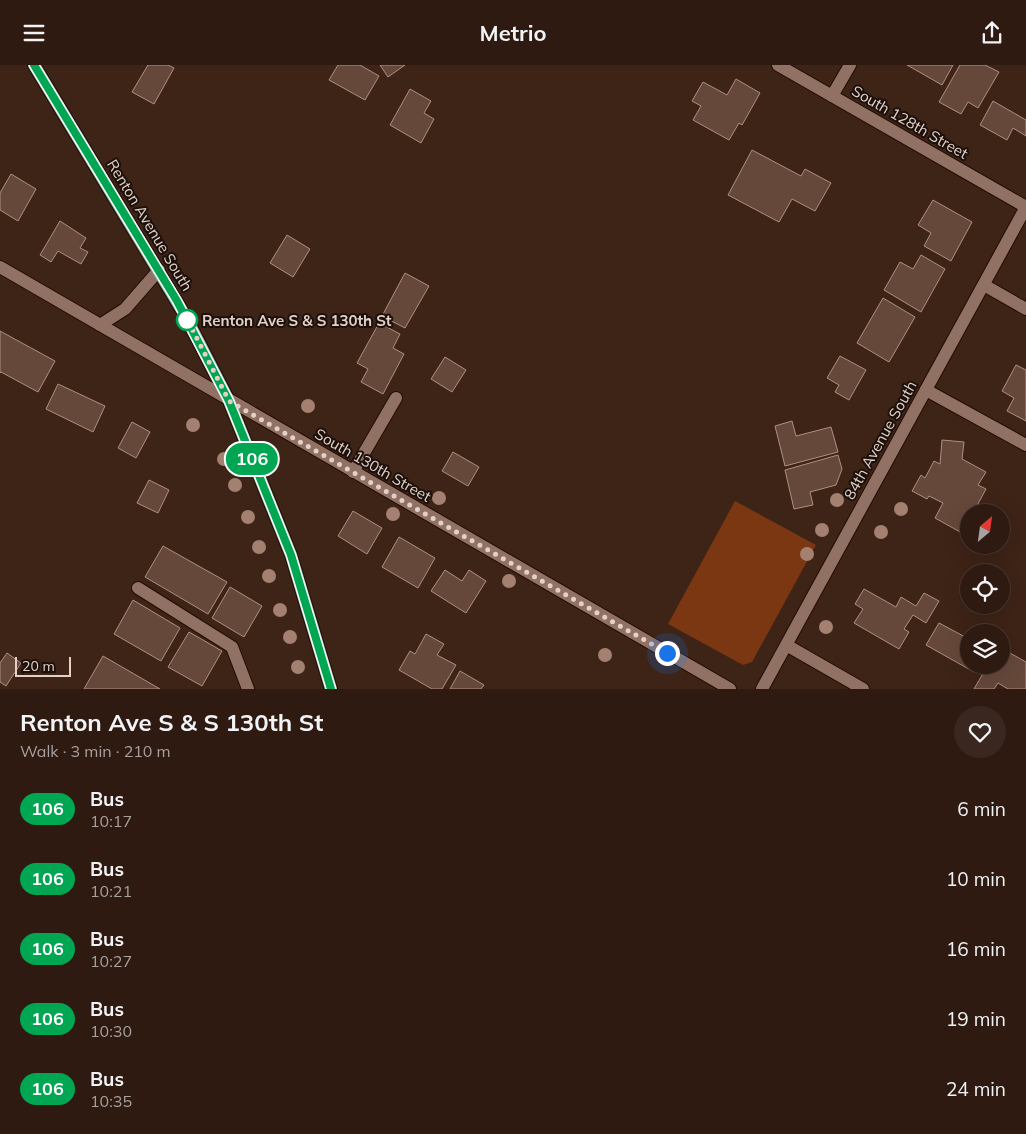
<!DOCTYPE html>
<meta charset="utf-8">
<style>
body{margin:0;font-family:Mulish,sans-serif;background:#3a271f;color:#f1f3f6;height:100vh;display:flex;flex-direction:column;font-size:19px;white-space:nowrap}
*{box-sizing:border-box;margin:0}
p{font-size:16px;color:#a7a19f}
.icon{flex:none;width:28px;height:28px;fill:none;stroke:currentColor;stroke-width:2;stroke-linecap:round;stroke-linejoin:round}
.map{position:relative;height:624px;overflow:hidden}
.drawer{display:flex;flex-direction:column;background:#2e1a11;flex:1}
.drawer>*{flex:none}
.badge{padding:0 10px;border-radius:16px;font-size:18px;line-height:32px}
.needle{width:32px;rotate:29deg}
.fabs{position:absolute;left:960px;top:439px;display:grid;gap:10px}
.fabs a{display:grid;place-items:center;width:50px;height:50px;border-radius:50%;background:#2e1a11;box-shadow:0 5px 20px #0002,0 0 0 1px #493831;font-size:25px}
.scale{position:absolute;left:15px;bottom:12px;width:56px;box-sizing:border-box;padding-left:5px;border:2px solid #e3d1c9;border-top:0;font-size:14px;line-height:18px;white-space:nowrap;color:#e3d1c9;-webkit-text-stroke:4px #1c100b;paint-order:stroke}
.you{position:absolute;width:25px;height:25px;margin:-12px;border:4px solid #fff;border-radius:50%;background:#1a73e8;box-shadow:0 0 0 8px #1a73e833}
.map>.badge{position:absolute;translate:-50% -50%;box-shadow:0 0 0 2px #fff}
.round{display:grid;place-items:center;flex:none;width:52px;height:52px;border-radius:26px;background:#3a271f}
.headline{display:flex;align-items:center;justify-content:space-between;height:85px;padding:0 20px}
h1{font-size:24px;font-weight:700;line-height:38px}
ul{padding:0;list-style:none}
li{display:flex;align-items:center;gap:15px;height:70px;padding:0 20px}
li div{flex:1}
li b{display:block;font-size:19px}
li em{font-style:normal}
li .badge{min-width:55px;font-weight:700;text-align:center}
header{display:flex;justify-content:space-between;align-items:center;height:65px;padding:0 20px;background:#2e1a11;font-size:22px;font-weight:700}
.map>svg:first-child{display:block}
.green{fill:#7b3712}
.building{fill:#65483a;stroke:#b08f80}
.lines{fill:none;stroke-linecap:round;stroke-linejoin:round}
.minor-casing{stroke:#240c02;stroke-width:14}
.major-casing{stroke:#240c02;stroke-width:14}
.minor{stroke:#917163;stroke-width:12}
.major{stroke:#7da997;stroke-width:12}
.tree{fill:#a38070}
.line-casing{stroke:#fff;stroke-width:11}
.line{stroke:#00a651;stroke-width:8}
.walk{stroke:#e3d1c9;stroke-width:5;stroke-dasharray:0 9}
.stop-dot{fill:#fff;stroke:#00a651;stroke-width:2.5}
.labels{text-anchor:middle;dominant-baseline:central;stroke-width:4;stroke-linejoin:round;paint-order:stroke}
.street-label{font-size:15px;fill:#e3d1c9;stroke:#1c100b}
.stop-label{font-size:15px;font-weight:bold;fill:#e3d1c9;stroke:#1c100b;text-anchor:start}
</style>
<header><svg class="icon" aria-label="menu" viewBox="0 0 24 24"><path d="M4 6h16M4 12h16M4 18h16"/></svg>Metrio<svg class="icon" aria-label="share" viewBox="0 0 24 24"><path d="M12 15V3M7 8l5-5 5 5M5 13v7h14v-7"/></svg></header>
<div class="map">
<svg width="1026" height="624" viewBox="0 0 1026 624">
<rect width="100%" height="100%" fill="#3e2317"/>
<!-- green -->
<polygon class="green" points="735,436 816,480 752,597 743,600 668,559"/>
<!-- building -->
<g class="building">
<polygon points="148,0 168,0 174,3 154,39 132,27"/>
<polygon points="338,0 360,0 379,11 365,35 329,15"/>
<polygon points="380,0 405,0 388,12"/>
<polygon points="907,0 953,0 942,20"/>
<polygon points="960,0 985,0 999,7 978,43 968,37 961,49 939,37"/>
<polygon points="736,14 760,28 742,60 739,58 729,75 693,55 701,41 692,36 703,17 727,30"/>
<polygon points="410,24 431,36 424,48 434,54 421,78 390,60"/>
<polygon points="993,36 1026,55 1026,71 1013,63 1007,75 980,60"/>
<polygon points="752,85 801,111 805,104 831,118 815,146 792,134 779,157 728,130"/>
<polygon points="11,109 36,124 18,156 0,145 0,128"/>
<polygon points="933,135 972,157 951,196 924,181 931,168 918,160"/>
<polygon points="60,156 86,173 80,183 88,187 81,199 58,186 51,197 40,190"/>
<polygon points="287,170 310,184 293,212 270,198"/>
<polygon points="921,190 945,204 921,247 884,225 900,197 913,204"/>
<polygon points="405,208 429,221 405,263 382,251"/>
<polygon points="883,233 915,252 889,297 857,278"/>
<polygon points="379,258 400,269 393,283 404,289 383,329 361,317 368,304 357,298"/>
<polygon points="0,266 55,296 38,327 1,307 0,308"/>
<polygon points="840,291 866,305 849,335 835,327 839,320 827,313"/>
<polygon points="445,292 466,305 452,327 431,314"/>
<polygon points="1016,300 1026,305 1026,356 1007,346 1014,333 1002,326"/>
<polygon points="58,319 105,341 93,367 46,344"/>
<polygon points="792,356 796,371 831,362 838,387 785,401 775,361"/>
<polygon points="132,357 150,367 136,393 118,383"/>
<polygon points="942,375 964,377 962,394 986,407 978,420 986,424 973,448 969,448 969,455 962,468 935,453 943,438 929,431 927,434 912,426 921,410 925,413 934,396 940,399"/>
<polygon points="453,387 479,402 468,421 442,406"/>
<polygon points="838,390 842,404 836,420 810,427 813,440 794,444 785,405"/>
<polygon points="149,415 169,425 158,448 137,438"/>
<polygon points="353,446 382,463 367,489 338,471"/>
<polygon points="399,472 435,493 418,523 382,502"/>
<polygon points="163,481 227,517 208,549 145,512"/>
<polygon points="445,505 462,516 469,505 486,516 466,548 431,526"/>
<polygon points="230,522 262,541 244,572 212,553"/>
<polygon points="864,524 896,542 901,532 916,541 924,528 939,536 926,558 913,550 904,564 909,567 899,584 854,558 863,544 855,539"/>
<polygon points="133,535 180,563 161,596 114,569"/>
<polygon points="939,558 969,574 969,600 977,600 974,607 926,580"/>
<polygon points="189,567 222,586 202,621 168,602"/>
<polygon points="426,569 444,579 437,590 456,600 442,624 432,624 399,605 410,586 415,589"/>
<polygon points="1001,583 1026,597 1026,624 1008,624 998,618 994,624 974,624 988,600 1001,600"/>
<polygon points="7,588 21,598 6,621 0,617 0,598"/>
<polygon points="103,591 160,624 84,624"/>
<polygon points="460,606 484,620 481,624 450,624"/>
</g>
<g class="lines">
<!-- minor casing -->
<g class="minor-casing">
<g id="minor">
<polyline points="778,0 1026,142"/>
<polyline points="832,31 850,0"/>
<polyline points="0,202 730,624"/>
<polyline points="984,220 1026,244"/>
<polyline points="100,260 125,244 159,205"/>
<polyline points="926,325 1026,380"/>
<polyline points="353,407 396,333"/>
<polyline points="138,523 232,582 248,624"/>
<polyline points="788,579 788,581 863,624"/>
<polyline points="762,624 1026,142"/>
</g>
</g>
<!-- major casing -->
<g class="major-casing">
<polyline id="major" points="34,0 186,252 229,336 291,490 331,624"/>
</g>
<!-- minor -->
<use href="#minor" class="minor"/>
<!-- major -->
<use href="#major" class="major"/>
</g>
<!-- trees -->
<g class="tree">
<circle cx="308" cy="341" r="7"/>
<circle cx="193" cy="360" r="7"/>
<circle cx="224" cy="394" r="7"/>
<circle cx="235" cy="420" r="7"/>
<circle cx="439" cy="433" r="7"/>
<circle cx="837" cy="435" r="7"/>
<circle cx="901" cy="444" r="7"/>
<circle cx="393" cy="449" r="7"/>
<circle cx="248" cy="452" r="7"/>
<circle cx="822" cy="465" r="7"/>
<circle cx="881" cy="467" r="7"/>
<circle cx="259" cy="482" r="7"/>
<circle cx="807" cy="489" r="7"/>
<circle cx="269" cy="511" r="7"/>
<circle cx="509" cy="516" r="7"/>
<circle cx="280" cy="545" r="7"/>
<circle cx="826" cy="562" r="7"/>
<circle cx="290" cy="572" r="7"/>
<circle cx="605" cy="590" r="7"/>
<circle cx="298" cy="602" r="7"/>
</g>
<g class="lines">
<!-- line casing -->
<g class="line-casing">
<polyline id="line" points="34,0 177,236 229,336 291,490 331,624"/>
</g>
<!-- line -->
<use href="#line" class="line"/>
<!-- walk -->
<polyline class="walk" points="187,255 186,252 229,336 667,588"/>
</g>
<!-- markers -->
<circle class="stop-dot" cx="187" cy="255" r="10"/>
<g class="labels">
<!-- street labels -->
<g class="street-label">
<text transform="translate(910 57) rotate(30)">South 128th Street</text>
<text transform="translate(150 160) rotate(59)">Renton Avenue South</text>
<text transform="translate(880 375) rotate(-61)">84th Avenue South</text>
<text transform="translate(373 400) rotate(30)">South 130th Street</text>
</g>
<!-- stop labels -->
<g class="stop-label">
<text x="202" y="255">Renton Ave S &amp; S 130th St</text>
</g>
</g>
</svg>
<div class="fabs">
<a><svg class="needle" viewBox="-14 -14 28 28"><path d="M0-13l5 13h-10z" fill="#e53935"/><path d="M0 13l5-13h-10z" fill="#a7a19f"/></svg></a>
<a><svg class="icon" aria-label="locate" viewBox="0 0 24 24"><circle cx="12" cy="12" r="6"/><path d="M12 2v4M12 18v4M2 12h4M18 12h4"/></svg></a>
<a><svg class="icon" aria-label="layers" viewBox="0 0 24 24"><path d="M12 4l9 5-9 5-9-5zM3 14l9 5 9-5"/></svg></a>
</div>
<div class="scale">20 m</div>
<div class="you" style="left:667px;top:588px"></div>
<b class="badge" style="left:252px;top:394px;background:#00a651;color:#fff">106</b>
</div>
<section class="drawer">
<div class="headline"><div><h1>Renton Ave S &amp; S 130th St</h1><p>Walk · 3 min · 210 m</p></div><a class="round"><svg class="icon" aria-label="heart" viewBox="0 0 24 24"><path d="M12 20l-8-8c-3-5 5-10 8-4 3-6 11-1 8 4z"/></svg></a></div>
<ul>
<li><span class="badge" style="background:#00a651;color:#fff">106</span><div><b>Bus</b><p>10:17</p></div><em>6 min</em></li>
<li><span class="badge" style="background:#00a651;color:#fff">106</span><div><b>Bus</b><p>10:21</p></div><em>10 min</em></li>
<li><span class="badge" style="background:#00a651;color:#fff">106</span><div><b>Bus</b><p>10:27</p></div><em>16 min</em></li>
<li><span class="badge" style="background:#00a651;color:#fff">106</span><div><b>Bus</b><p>10:30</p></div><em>19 min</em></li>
<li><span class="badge" style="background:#00a651;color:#fff">106</span><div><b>Bus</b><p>10:35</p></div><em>24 min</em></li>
</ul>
</section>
